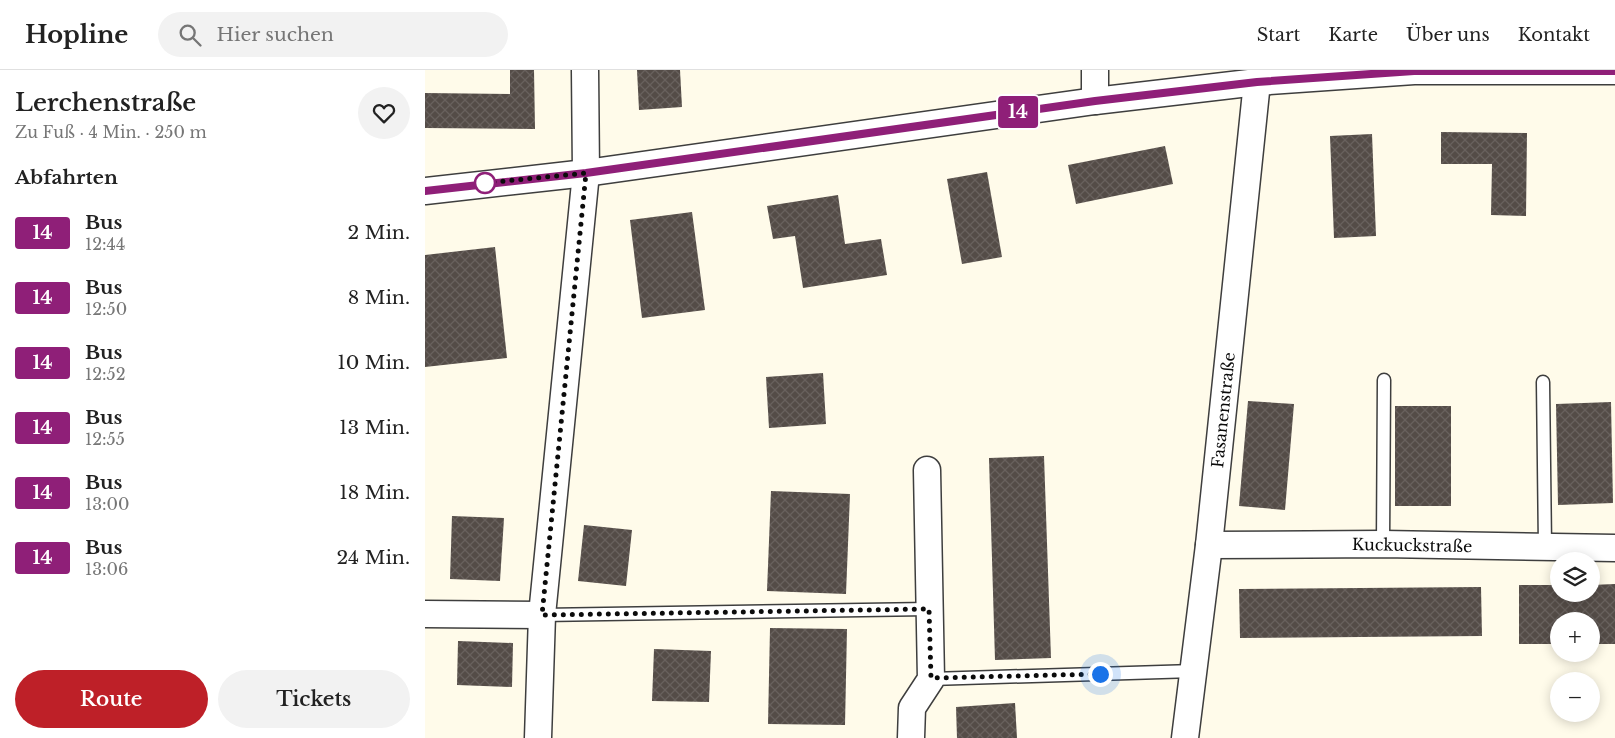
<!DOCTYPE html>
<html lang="de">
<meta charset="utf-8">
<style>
body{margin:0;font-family:"Libre Baskerville",serif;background:#f2f2f2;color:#222;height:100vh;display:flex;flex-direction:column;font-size:19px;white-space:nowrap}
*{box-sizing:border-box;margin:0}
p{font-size:16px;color:#767676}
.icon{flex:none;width:28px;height:28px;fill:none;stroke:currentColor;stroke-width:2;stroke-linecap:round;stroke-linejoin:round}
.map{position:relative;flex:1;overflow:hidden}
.sheet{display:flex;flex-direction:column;background:#fff;width:425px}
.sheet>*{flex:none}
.badge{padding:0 10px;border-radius:4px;font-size:18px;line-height:32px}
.tools{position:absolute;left:1125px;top:482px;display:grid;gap:10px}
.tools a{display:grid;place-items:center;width:50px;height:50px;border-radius:50%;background:#fff;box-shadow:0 2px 12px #0003;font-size:25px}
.you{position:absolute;width:25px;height:25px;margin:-12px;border:4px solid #fff;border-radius:50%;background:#1a73e8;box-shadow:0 0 0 8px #1a73e833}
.map>.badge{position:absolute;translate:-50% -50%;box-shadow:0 0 0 2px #fff}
h2{padding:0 15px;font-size:19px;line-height:45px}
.round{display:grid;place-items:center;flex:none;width:52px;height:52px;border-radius:26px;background:#f2f2f2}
.headline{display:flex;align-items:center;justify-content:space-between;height:85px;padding:0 15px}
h1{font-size:24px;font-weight:600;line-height:38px}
.action{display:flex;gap:10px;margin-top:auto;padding:10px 15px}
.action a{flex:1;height:58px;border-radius:30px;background:#be2028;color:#fff;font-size:20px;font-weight:600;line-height:58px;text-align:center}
.action a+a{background:#f2f2f2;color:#222}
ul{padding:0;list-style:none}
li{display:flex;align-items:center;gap:15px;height:65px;padding:0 15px}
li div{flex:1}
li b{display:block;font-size:19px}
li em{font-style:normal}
li .badge{min-width:55px;font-weight:700;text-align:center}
header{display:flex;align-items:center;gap:30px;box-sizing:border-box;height:70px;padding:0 25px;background:#fff;border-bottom:1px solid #e0e0e0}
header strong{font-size:24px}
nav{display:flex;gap:28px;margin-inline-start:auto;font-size:18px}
.search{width:350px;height:45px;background:#f2f2f2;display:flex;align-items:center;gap:12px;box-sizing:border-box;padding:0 18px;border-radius:28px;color:#767676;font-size:19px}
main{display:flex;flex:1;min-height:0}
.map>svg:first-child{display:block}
.building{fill:url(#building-cross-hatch)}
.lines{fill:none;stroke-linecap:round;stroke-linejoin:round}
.service-casing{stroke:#3e3e3e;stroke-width:15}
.minor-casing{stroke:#3e3e3e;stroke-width:29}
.service{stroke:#fff;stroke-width:12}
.minor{stroke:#fff;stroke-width:26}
.line-casing{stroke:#fff;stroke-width:11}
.line{stroke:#8f1f78;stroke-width:8}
.walk{stroke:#0b0b0b;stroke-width:5;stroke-dasharray:0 9}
.stop-dot{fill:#fff;stroke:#8f1f78;stroke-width:2.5}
.labels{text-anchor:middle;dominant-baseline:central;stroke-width:5;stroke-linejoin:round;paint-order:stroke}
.street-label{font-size:16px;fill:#0b0b0b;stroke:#fff}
</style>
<header>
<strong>Hopline</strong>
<div class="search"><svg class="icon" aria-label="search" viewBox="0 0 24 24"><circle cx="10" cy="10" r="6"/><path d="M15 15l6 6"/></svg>Hier suchen</div>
<nav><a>Start</a><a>Karte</a><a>Über uns</a><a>Kontakt</a></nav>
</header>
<main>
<section class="sheet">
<div class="headline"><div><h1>Lerchenstraße</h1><p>Zu Fuß · 4 Min. · 250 m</p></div><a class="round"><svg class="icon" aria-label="heart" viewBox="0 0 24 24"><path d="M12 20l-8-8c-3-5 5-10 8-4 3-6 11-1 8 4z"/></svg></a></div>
<h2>Abfahrten</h2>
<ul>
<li><span class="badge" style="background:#8f1f78;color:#fff">14</span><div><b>Bus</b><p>12:44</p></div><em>2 Min.</em></li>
<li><span class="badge" style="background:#8f1f78;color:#fff">14</span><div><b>Bus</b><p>12:50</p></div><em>8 Min.</em></li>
<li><span class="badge" style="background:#8f1f78;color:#fff">14</span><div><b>Bus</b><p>12:52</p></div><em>10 Min.</em></li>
<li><span class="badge" style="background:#8f1f78;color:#fff">14</span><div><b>Bus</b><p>12:55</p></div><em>13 Min.</em></li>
<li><span class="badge" style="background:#8f1f78;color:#fff">14</span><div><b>Bus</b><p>13:00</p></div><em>18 Min.</em></li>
<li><span class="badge" style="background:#8f1f78;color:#fff">14</span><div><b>Bus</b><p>13:06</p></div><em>24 Min.</em></li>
</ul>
<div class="action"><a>Route</a><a>Tickets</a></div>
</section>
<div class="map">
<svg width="1190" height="668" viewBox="0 0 1190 668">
<defs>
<pattern id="building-cross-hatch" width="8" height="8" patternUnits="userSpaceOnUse" patternTransform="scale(1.25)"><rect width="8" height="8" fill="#544c47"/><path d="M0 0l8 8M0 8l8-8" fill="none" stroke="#68615d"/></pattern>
</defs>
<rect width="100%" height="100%" fill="#fffbea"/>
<!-- building -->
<g class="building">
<polygon points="85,0 109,0 110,59 0,58 0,23 85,24"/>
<polygon points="212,0 255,0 257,37 214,40"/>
<polygon points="1016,62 1102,63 1101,146 1066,145 1067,94 1016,94"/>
<polygon points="947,64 951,166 909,168 905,66"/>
<polygon points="740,76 748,114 651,134 643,95"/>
<polygon points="562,102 577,187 537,194 522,109"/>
<polygon points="413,125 420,174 456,169 462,205 378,218 370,166 348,169 342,136"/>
<polygon points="267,142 280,240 217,248 205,150"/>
<polygon points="70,177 82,288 0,297 0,185"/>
<polygon points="398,303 401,354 344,358 341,307"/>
<polygon points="823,331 869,334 860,440 814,436"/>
<polygon points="1186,332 1188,433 1133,435 1131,334"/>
<rect x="970" y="336" width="56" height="100"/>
<polygon points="619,386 626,588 570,590 564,388"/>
<polygon points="346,421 425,424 421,524 342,521"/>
<polygon points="27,446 79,448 75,511 25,509"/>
<polygon points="159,455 207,460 201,516 153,511"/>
<polygon points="1190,514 1190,574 1166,574 1166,551 1134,551 1134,574 1094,574 1094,515 1134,515 1134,524 1166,524 1166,515"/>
<polygon points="1056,517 1057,566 815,568 814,519"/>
<polygon points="345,558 422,559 420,655 343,654"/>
<polygon points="33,571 88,573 87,617 32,615"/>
<polygon points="229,579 286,581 284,632 227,631"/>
<polygon points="590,633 592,668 532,668 531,637"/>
</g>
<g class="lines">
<!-- service casing -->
<g class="service-casing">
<g id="service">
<polyline points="1118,312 1120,477"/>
<polyline points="958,474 959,310"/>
<polyline points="117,545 504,539"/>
<polyline points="506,609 769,601"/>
</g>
</g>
<!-- minor casing -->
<g class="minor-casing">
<g id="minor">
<polyline points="670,0 670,31"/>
<polyline points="0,121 161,103 670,31 832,12 989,1 1190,1"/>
<polyline points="784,475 958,474 1190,478"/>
<polyline points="0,544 117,545"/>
<polyline points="113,668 117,545 161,103 160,0"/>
<polyline points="486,668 487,638 506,609 502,400"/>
<polyline points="760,668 784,475 832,12"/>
</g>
</g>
<!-- service -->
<use href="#service" class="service"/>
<!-- minor -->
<use href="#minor" class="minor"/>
</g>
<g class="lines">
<!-- line casing -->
<g class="line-casing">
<polyline id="line" points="0,121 161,103 670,31 832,12 989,1 1190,1"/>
</g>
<!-- line -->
<use href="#line" class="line"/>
<!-- walk -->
<polyline class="walk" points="60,113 161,103 117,545 504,539 506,608 675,604"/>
</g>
<!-- markers -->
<circle class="stop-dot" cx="60" cy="113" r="10"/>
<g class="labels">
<!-- street labels -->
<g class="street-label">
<text transform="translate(798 340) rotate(-84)">Fasanenstraße</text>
<text transform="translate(987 475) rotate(1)">Kuckuckstraße</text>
</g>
</g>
</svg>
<div class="tools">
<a><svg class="icon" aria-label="layers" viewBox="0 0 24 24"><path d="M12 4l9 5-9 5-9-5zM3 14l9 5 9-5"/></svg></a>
<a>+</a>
<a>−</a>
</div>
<div class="you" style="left:675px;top:604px"></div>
<b class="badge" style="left:593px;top:42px;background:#8f1f78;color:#fff">14</b>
</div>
</main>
